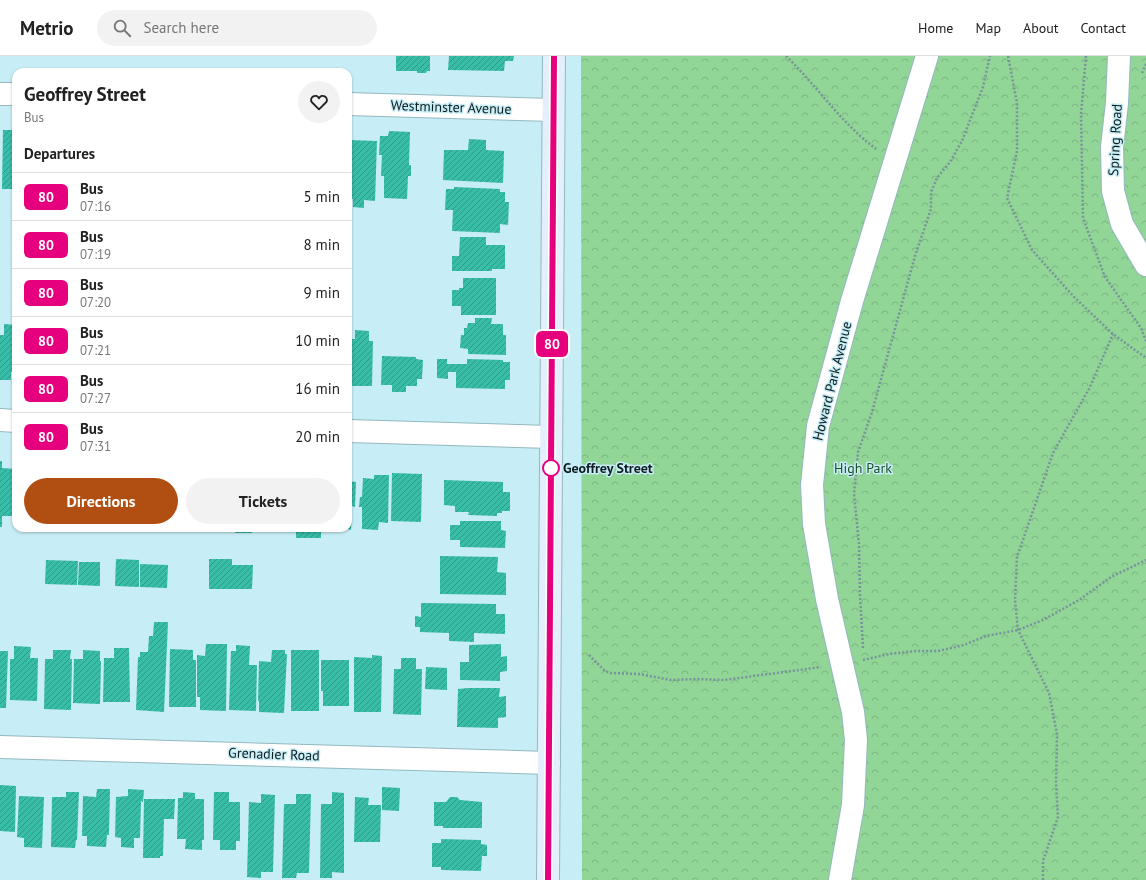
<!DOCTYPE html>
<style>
body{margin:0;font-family:"PT Sans",sans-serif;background:#f2f2f2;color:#222;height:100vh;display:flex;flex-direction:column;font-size:15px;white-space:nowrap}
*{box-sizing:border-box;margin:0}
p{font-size:13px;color:#767676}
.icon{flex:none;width:22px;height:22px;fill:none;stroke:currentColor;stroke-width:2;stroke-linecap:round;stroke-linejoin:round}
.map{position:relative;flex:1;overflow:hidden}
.panel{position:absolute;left:12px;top:12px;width:340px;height:464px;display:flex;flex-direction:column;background:#fff;border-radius:12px;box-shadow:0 1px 3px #0004}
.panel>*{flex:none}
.badge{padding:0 8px;border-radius:6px;font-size:14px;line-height:26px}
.map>.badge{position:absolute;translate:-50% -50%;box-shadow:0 0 0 2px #fff}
h2{padding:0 12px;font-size:15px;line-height:36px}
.round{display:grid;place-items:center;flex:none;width:42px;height:42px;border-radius:21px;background:#f2f2f2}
.headline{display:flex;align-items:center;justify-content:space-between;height:68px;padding:0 12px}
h1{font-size:19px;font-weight:800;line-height:30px}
.action{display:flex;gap:8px;margin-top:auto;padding:8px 12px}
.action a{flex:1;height:46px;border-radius:24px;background:#b14f12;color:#fff;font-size:16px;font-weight:800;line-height:46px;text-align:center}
.action a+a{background:#f2f2f2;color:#222}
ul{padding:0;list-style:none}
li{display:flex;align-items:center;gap:12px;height:48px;padding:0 12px;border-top:1px solid #e0e0e0}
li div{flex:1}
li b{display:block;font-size:15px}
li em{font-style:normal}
li .badge{min-width:44px;font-weight:700;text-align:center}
header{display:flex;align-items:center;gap:24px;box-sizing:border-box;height:56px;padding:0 20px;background:#fff;border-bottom:1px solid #e0e0e0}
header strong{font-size:19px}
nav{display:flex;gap:22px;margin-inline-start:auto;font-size:14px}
.search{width:280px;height:36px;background:#f2f2f2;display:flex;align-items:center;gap:10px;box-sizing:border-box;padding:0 14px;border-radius:22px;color:#767676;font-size:15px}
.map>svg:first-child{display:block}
.forest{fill:url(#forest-crowns)}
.building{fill:url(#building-hatch)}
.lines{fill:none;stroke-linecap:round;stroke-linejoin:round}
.street-casing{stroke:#94b8c0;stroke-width:24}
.secondary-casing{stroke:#94b8c0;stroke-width:24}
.path{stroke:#78939a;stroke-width:2.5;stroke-dasharray:2 2;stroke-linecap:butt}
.street{stroke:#fff;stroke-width:22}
.secondary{stroke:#e3f0fb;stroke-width:22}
.line-casing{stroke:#fff;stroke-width:9}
.line{stroke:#e6007e;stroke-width:6}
.stop-dot{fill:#fff;stroke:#e6007e;stroke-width:2}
.labels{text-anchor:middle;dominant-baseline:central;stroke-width:3;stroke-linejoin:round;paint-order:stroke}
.street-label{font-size:14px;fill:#0f1d20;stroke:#c7edf6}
.stop-label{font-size:14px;font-weight:bold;fill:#0f1d20;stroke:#c7edf6;text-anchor:start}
.park-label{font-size:14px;fill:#1c4e24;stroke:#c7edf6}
</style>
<header>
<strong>Metrio</strong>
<div class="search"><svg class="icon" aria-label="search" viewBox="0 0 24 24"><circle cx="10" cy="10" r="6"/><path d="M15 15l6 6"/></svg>Search here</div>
<nav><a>Home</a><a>Map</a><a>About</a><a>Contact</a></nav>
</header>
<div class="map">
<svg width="1146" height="824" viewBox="0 0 1146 824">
<defs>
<pattern id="forest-crowns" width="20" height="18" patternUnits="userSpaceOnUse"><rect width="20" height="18" fill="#91d597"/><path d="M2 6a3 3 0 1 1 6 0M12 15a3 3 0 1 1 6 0" fill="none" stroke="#7cb682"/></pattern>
<pattern id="building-hatch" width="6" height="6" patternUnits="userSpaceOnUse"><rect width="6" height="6" fill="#38bda8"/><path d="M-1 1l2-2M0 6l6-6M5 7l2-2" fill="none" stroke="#2e9988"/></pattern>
</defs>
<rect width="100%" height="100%" fill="#c7edf6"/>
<!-- forest -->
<polygon class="forest" points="581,0 1146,0 1146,824 582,824"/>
<!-- building -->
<g class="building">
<polygon points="396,0 430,0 430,15 427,15 426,17 417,17 417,15 396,15"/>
<polygon points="449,0 514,0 513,5 505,5 504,15 448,14"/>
<polygon points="3,74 16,74 16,133 2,133"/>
<polygon points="389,75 410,76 409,109 411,109 411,120 408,120 407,143 384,142 384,120 381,120 382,99 379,99 380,80 388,80"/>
<polygon points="469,83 486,84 486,94 504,95 503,127 443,124 444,94 468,94"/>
<polygon points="350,84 377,85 375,145 364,144 364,152 353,151 353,143 348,143"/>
<polygon points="454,131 500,133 500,136 505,136 505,146 509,146 508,169 500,168 500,177 452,175 453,154 445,154 446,133 454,133"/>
<polygon points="460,181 486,181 486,189 505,189 505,213 492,213 492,215 452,215 452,200 459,200"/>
<polygon points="463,222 496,222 496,259 461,259 461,250 452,250 452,234 459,234 459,232 463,232"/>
<polygon points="475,262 492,262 491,268 503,268 503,279 506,279 506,299 468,298 468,293 460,292 461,279 464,279 464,272 467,272 468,267 475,267"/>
<polygon points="4,268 16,269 16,316 11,316 11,324 0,324 0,279 4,279"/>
<polygon points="355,274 369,275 369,285 373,285 372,330 348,330 348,283 355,283"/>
<polygon points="382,300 416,301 416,303 423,304 422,323 417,323 417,330 406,330 406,336 392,336 392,329 381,329"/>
<polygon points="437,303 447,303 447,308 467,308 467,303 503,304 503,306 510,306 510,324 505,324 505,333 456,332 456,316 448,316 448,323 437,322"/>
<polygon points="0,405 2,405 2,412 16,413 15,460 2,460 2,471 0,471"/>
<polygon points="392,417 422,418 421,466 391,465"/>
<polygon points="374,419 389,419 388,467 379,466 378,474 362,473 362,451 359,451 360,441 362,441 363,422 374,423"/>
<polygon points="444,424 503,426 503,436 510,436 510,455 502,455 502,457 497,457 497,460 468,459 469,456 455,456 455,450 444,449"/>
<polygon points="348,425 356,426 355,451 352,450 351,474 348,473"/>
<polygon points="460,465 501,465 501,474 506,475 505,492 460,491 460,484 450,484 450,469 460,469"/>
<rect x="235" y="472" width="17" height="5"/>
<polygon points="269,472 289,472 289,475 269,474"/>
<rect x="296" y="472" width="25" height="10"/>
<polygon points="440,500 498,501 497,516 506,517 506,539 440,538"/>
<polygon points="116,503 139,504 139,531 115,530"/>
<polygon points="209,503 232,503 232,509 253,509 252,533 209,533"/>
<polygon points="46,504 78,505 77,529 45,528"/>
<polygon points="79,506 100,506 100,530 78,529"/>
<polygon points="140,508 168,509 167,532 140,531"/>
<polygon points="421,547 496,548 496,558 505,558 505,578 474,577 474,586 449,585 449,577 420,576 420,571 415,571 415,560 421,561"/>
<polygon points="154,566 168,566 164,656 136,654 138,601 140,601 140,596 148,596 149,580 153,580"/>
<polygon points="206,588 227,588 226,655 200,654 200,641 197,641 197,599 205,600"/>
<polygon points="501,588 501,601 507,600 507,615 500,616 500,625 460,624 460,606 469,606 469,589"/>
<polygon points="236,589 250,590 249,609 257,609 256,655 229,654 231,595 236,595"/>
<polygon points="14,590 31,591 30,602 38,602 37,645 10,644 10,603 14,603"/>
<polygon points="114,592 129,592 130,646 103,646 104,602 114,602"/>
<polygon points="170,593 193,594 193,604 196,604 196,651 169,651"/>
<polygon points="53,594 71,594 70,603 72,603 71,654 44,653 45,603 53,603"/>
<polygon points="83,594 100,595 100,605 101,605 100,648 73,647 74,603 83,603"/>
<polygon points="272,594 285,594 285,598 287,598 284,657 259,656 259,645 258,645 259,605 271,606"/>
<rect x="291" y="594" width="28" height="61"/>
<polygon points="0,595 8,595 6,652 0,652"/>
<polygon points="372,599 382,600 381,656 354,656 354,601 372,602"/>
<polygon points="401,602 416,602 416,613 422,613 421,659 393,658 394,613 401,613"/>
<polygon points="321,604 349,604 349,650 323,650 323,635 321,635"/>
<polygon points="426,611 447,612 447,634 425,633"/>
<polygon points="468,632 500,632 499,641 506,640 506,661 498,662 498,672 457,671 458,633"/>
<polygon points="0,729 16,730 15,776 0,775"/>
<polygon points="382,731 400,732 399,755 382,754"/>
<polygon points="97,733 110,733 109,779 107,779 106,791 87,790 87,780 82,780 83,740 96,741"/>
<polygon points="128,733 144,734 143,746 141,745 140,782 134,782 134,792 121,791 121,782 115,781 116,741 128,740"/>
<polygon points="66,736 79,736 77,784 76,784 75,792 51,791 52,741 66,741"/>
<polygon points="183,736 195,737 195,743 204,743 204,784 202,784 202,794 185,793 186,783 177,783 178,742 183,742"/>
<polygon points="214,736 229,736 229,746 240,746 240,785 236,785 236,794 220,794 220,784 213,784"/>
<polygon points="332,736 344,737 344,817 332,816 332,822 320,822 321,748 332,748"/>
<polygon points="261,738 275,739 273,816 261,816 261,822 247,821 249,746 261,747"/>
<polygon points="296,738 311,738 309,817 297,817 296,822 282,822 284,748 296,748"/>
<polygon points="19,740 44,741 42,792 24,791 24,782 17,781"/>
<polygon points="355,741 369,742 368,749 381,749 380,786 354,786"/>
<polygon points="450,741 457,741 460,744 482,746 482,772 443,772 443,770 434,770 434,746 446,746"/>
<polygon points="144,743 175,743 174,763 164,763 163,800 160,800 160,802 143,802"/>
<polygon points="441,783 481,784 481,788 487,789 487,800 482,800 481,815 441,814 441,811 432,811 432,787 441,787"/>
</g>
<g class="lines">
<!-- street casing -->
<g class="street-casing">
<g id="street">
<polyline points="1119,0 1117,47 1112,91 1113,135 1122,168 1146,209"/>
<polyline points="0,38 16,38"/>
<polyline points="348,48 553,54"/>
<polyline points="0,364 16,365"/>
<polyline points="348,375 551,381"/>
<polyline points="0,691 549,707"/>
<polyline points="840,824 853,749 856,684 853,656 827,543 814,468 812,429 818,370 852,245 927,0"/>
</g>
</g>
<!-- secondary casing -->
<g class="secondary-casing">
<polyline id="secondary" points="548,824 554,0"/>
</g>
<!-- path -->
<g class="path">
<path d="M786 0C817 30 841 67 876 93"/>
<polyline points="1008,0 1017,47 1017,95 1007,142 1032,194 1074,241 1113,278 1146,302"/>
<polyline points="1086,0 1081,58 1083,162 1105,221 1141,272 1146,285"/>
<polyline points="1142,17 1146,8"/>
<polyline points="863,592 860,539 859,488 854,438 858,396 872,356 915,200 931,153 931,136 937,122 950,106 962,85 983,31 990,0"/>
<polyline points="589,599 605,615 611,617 639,618 671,624 695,623 724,624 821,611"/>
<polyline points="863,604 889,598 916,595 938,595 964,589 986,580 1018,574 1043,564 1079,544 1111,521 1146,504"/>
<polyline points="1043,824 1043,805 1058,761 1056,727 1057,678 1049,637 1018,574 1015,544 1017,501 1053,397 1090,331 1113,278"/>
</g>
<!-- street -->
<use href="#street" class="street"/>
<!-- secondary -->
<use href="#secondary" class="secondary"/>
</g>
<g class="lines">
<!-- line casing -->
<g class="line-casing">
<polyline id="line" points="548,824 554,0"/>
</g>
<!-- line -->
<use href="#line" class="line"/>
</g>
<!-- markers -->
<circle class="stop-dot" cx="551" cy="412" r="8"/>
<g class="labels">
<!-- street labels -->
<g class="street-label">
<text transform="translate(451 51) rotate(2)">Westminster Avenue</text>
<text transform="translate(1115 84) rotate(-87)">Spring Road</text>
<text transform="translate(832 325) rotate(-76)">Howard Park Avenue</text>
<text transform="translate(274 698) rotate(2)">Grenadier Road</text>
</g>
<!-- stop labels -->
<g class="stop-label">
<text x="563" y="412">Geoffrey Street</text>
</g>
<!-- park labels -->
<g class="park-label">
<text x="863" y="412">High Park</text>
</g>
</g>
</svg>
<b class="badge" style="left:552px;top:288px;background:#e6007e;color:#fff">80</b>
<section class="panel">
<div class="headline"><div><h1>Geoffrey Street</h1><p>Bus</p></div><a class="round"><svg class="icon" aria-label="heart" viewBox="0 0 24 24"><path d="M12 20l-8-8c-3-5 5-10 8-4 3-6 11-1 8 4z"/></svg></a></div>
<h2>Departures</h2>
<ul>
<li><span class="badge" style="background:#e6007e;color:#fff">80</span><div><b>Bus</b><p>07:16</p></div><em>5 min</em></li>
<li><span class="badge" style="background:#e6007e;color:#fff">80</span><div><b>Bus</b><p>07:19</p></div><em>8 min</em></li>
<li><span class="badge" style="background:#e6007e;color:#fff">80</span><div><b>Bus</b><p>07:20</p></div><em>9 min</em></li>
<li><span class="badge" style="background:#e6007e;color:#fff">80</span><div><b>Bus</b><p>07:21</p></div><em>10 min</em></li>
<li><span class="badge" style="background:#e6007e;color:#fff">80</span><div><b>Bus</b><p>07:27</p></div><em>16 min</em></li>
<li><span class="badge" style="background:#e6007e;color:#fff">80</span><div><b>Bus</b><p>07:31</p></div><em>20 min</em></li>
</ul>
<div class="action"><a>Directions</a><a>Tickets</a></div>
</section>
</div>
